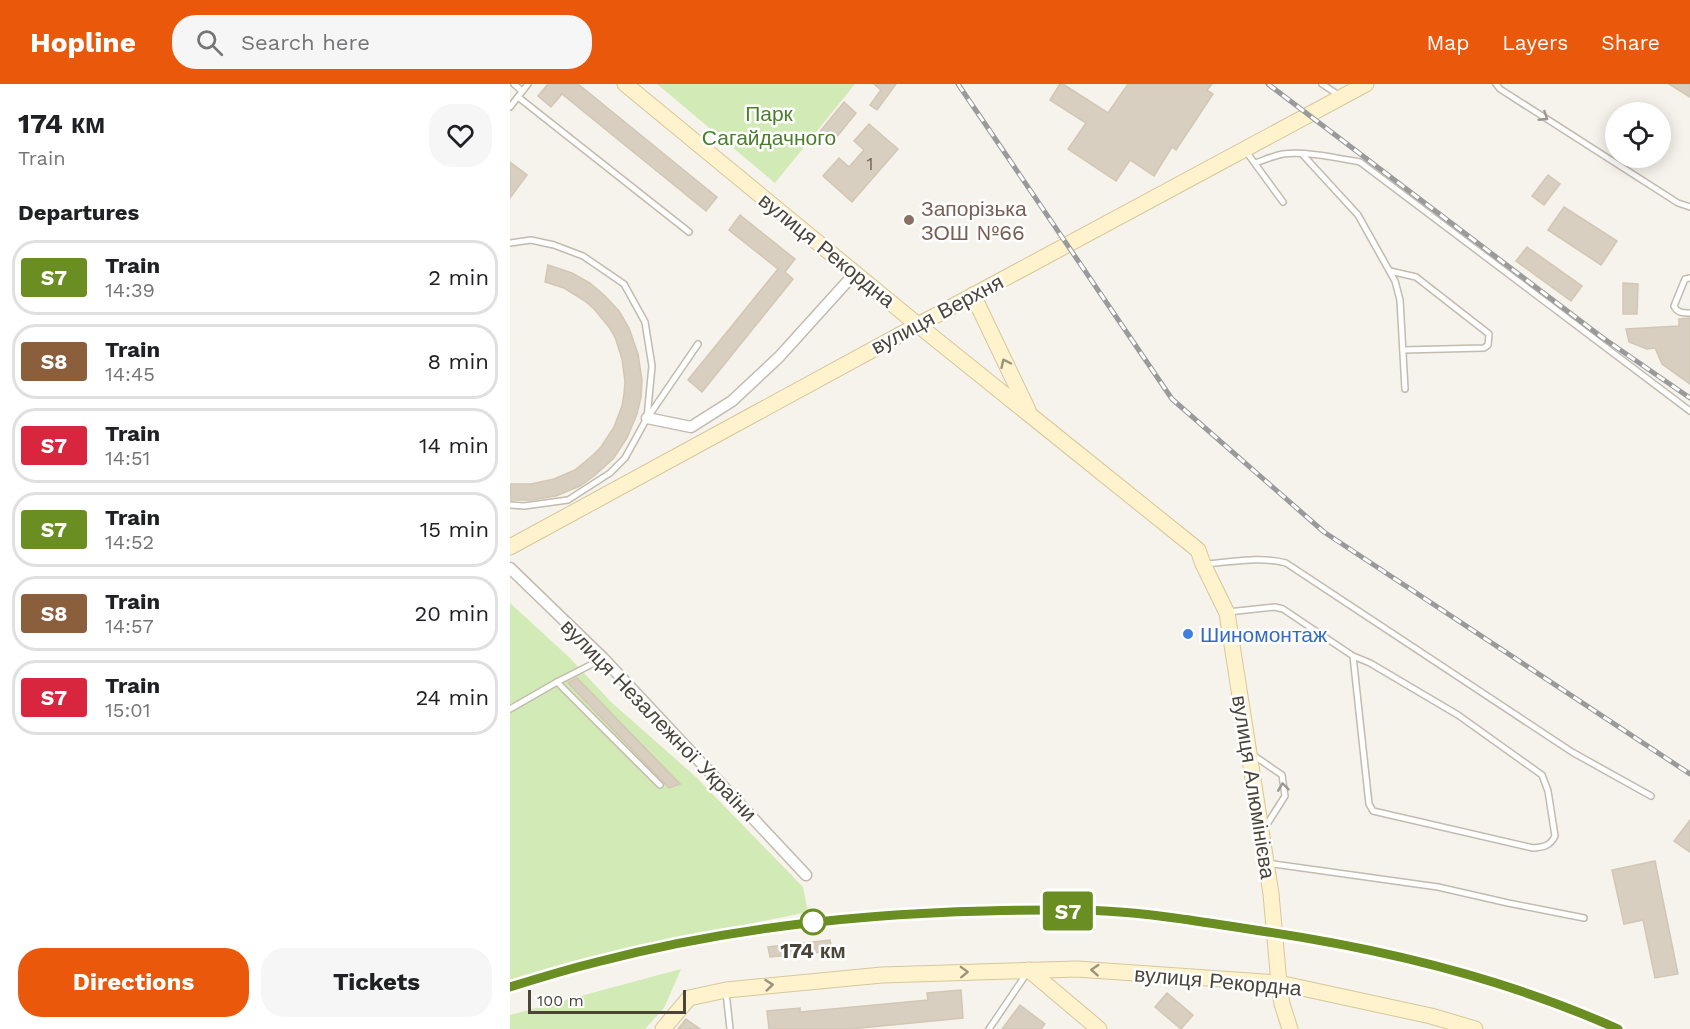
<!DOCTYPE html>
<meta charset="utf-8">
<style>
body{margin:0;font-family:"Work Sans",sans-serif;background:#f6f6f6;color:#202124;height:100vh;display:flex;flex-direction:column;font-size:22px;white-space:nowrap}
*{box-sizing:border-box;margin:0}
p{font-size:20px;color:#757577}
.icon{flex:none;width:33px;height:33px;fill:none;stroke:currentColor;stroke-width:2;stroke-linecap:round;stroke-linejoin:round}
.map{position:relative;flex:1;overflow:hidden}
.side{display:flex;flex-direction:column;background:#fff;width:510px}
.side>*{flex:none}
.badge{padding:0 12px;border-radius:4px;font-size:21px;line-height:39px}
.controls{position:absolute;left:1095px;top:18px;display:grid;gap:12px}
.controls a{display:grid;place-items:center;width:66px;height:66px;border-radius:50%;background:#fff;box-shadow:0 3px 15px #0003;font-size:30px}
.scale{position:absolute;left:18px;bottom:15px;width:158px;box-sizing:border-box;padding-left:6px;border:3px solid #4b4439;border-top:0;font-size:16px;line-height:21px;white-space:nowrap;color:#4b4439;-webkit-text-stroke:4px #fff;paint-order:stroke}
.map>.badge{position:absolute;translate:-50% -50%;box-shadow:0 0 0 3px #fff}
h2{padding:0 18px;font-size:22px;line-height:54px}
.round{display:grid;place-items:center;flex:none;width:63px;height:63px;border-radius:24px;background:#f6f6f6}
.summary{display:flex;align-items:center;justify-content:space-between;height:102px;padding:0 18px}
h1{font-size:28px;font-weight:700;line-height:45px}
.primary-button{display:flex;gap:12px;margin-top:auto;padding:12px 18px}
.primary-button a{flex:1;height:69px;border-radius:24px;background:#ea580c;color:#fff;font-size:24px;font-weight:700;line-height:69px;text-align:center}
.primary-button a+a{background:#f6f6f6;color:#202124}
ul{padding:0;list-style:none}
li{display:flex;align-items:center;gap:18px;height:75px;margin:0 12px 9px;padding:0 6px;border:3px solid #e0e0e0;border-radius:24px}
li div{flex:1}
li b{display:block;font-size:22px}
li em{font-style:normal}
li .badge{min-width:66px;font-weight:700;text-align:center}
header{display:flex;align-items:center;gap:36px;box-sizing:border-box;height:84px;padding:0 30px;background:#ea580c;color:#fff}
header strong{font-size:28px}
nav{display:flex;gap:33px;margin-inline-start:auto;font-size:21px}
.search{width:420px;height:54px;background:#f6f6f6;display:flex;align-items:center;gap:15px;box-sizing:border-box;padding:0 21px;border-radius:24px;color:#757577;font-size:22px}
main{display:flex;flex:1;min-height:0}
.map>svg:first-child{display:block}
.green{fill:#d2eab5}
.building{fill:#d8cfc1;stroke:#d3c7b4;stroke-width:1.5}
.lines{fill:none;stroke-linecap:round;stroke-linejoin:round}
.lane-casing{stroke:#c2bbae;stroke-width:8}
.street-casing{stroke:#c2bbae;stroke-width:13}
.secondary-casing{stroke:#d6c79b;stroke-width:17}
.lane{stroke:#fff;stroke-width:5}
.street{stroke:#fff;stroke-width:10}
.secondary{stroke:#fff3cd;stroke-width:15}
.rail-casing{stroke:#9a9a9a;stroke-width:5}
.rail{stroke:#fff;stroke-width:3;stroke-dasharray:9;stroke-linecap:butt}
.oneway{stroke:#9c9892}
.oneway2{stroke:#9c937c}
.line-casing{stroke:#fff;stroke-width:14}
.line{stroke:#6b8e23;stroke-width:9}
.education-dot{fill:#8d6e63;stroke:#fff;stroke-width:2}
.shop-dot{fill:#3f7fe0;stroke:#fff;stroke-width:2}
.stop-dot{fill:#fff;stroke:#6b8e23;stroke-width:3}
.labels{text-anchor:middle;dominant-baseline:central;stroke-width:5;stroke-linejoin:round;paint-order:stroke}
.number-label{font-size:18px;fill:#6e675b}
.park-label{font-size:21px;fill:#4a7f2a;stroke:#fff}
.education-label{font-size:21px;fill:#785e54;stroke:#fff;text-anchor:start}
.street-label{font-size:21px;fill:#4b4439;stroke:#fff}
.shop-label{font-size:21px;fill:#366cbe;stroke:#fff;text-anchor:start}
.stop-label{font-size:21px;font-weight:bold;fill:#4b4439;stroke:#fff}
</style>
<header>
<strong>Hopline</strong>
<div class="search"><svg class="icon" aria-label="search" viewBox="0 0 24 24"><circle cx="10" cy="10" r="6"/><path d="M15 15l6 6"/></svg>Search here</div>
<nav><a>Map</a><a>Layers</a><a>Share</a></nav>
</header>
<main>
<section class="side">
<div class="summary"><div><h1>174 км</h1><p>Train</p></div><a class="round"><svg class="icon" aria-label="heart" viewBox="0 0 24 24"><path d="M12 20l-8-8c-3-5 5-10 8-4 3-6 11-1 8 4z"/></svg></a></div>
<h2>Departures</h2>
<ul>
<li><span class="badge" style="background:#6b8e23;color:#fff">S7</span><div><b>Train</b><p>14:39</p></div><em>2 min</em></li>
<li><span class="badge" style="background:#8b5e3c;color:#fff">S8</span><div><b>Train</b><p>14:45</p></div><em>8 min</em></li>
<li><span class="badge" style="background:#d7263d;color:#fff">S7</span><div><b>Train</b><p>14:51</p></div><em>14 min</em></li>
<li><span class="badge" style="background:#6b8e23;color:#fff">S7</span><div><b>Train</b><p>14:52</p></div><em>15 min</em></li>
<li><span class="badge" style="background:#8b5e3c;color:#fff">S8</span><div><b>Train</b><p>14:57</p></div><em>20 min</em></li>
<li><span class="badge" style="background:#d7263d;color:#fff">S7</span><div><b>Train</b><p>15:01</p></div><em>24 min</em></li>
</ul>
<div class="primary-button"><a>Directions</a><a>Tickets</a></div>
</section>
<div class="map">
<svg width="1180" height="945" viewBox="0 0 1180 945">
<rect width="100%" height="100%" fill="#f6f3ec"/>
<!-- green -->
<g class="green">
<polygon points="147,0 345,0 265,99"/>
<polygon points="0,519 60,574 100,617 187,694 293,803 298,828 104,867 0,896"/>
<polygon points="171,885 154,924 135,945 0,945 0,931"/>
</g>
<!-- building -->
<g class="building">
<polygon points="38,0 68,0 207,113 196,127 52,10 41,23 28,12"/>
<polygon points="364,0 386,0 367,26 360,21 371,6"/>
<polygon points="550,0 553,0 598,29 618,0 702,0 697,6 703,10 666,66 662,63 644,92 620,76 606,97 558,65 576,39 540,16"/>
<polygon points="1159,0 1180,0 1180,13"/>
<polygon points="334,18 346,29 321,60 308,50"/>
<polygon points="359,40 388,65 342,118 313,92 329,74 339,83 354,66 344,57"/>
<polygon points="0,78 17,91 0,114"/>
<polygon points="1038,91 1050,100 1034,121 1022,112"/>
<polygon points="1054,123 1107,157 1091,181 1038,146"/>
<polygon points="230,131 285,175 275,188 283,195 192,308 178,296 268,185 219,146"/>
<polygon points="1017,163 1072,202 1061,217 1006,177"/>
<polygon points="38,181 62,189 80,199 95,212 109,227 119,244 128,270 132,296 131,313 127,330 117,354 103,375 84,392 70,402 46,412 21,416 0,416 0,400 21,400 44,395 65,386 83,371 91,363 104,343 112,322 114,310 115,298 112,275 105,253 99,243 84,225 75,217 54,204 35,198"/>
<polygon points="1113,199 1128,200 1127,230 1113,230"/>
<polygon points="1180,234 1180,300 1152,280 1145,264 1137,265 1119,258 1116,245 1169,242 1169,235"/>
<polygon points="67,594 170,700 159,704 58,599"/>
<polygon points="1180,736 1180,768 1164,757"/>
<polygon points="1145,777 1168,890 1145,894 1133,836 1114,840 1102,786"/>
<polygon points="320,856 322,867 260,873 258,863"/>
<polygon points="451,906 453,934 340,945 259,945 257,927 290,924 290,928 418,916 417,909"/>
<polygon points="657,909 683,931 671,945 645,923"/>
<polygon points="510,921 535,940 531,945 492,945"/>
<polygon points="176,935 190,945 168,945"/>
</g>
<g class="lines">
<!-- lane casing -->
<g class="lane-casing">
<g id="lane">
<polyline points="4,0 12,7"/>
<polyline points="812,0 830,12"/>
<polyline points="986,0 990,5 1168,119 1180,123"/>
<polyline points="8,13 179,148"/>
<polyline points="0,23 18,0"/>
<polyline points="735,66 773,118"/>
<polyline points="793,71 848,131 885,197 890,216 895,305"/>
<path d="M745 79C754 76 763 72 773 70 795 67 827 74 850 78L1180 327"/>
<polyline points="0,159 21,156 44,161 73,172 114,200 135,238 142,282 137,334 115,374 100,389 58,416 14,422 0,421"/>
<polyline points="880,187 906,193 979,250 978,261 974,264 893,266"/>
<path d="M1180 194 1175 195 1164 222C1167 229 1173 229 1180 229"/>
<polyline points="138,333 188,260"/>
<path d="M694 480C722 478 750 472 776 479L1062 668 1141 712"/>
<path d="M718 528 765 523 773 525 843 572 859 720 863 727 1023 764C1034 763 1040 762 1045 752L1038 707 1032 691 948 631 860 579 843 572"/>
<polyline points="47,598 150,701"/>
<polyline points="0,625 47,598 92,575"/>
<polyline points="743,671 772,691 775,712 754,745"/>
<polyline points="757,779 928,803 998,819 1074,834"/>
<polyline points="216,908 220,945"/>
<polyline points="479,945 517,889"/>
</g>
</g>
<!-- street casing -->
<g class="street-casing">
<g id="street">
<polyline points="137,334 181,343 222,317 269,273 345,189"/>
<polyline points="0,484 93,574 296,791"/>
</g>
</g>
<!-- secondary casing -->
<g class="secondary-casing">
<g id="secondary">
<polyline points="115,0 408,241 688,466 693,480 717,529 761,810 769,899 772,920 780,945"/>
<polyline points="463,211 518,326"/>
<polyline points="0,463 408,241 856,0"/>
<polyline points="519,886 589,945"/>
<polyline points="153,945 179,914 216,906 372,891 567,885 769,899 921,932 965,945"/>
</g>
</g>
<!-- lane -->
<use href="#lane" class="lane"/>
<!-- street -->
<use href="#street" class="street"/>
<!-- secondary -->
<use href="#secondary" class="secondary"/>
<!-- rail casing -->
<g class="rail-casing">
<g id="rail">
<polyline points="448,0 662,315 814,448 1180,690"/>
<polyline points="758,0 1093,254 1180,314"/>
<path d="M0 903C29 894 58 885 87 878 216 844 349 830 481 827 519 826 557 825 595 827 650 830 704 840 758 848 878 866 997 895 1108 945"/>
</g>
</g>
<!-- rail -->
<use href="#rail" class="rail"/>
</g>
<!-- one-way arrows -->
<defs><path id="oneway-chevron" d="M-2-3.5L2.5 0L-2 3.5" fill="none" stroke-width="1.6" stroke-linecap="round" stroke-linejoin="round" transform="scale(1.5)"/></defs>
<g class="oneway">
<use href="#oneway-chevron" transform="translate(1034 33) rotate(33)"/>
<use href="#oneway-chevron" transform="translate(773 703) rotate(-97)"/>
</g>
<g class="oneway2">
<use href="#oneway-chevron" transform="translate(495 279) rotate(-115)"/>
<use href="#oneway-chevron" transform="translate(585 886) rotate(-176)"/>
<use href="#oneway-chevron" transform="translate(454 888) rotate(-2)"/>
<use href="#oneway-chevron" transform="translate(259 901) rotate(-6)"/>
</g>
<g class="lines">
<!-- line casing -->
<g class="line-casing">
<path id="line" d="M0 903C29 894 58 885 87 878 214 845 345 830 475 827 515 826 555 825 595 827 650 830 704 840 758 848 878 866 997 895 1108 945"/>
</g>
<!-- line -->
<use href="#line" class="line"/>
</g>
<!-- markers -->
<circle class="education-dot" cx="399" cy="136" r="6"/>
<circle class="shop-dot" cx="678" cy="550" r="6"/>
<circle class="stop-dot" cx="303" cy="838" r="12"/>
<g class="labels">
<!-- number labels -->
<g class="number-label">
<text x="360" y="79">1</text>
</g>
<!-- park labels -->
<g class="park-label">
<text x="259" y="29">Парк<tspan x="259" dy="24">Сагайдачного</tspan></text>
</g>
<!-- education labels -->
<g class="education-label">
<text x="411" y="124">Запорізька<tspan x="411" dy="24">ЗОШ №66</tspan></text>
</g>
<!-- street labels -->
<g class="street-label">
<text transform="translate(317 166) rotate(39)">вулиця Рекордна</text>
<text transform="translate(427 230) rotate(-28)">вулиця Верхня</text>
<text transform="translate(149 636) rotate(46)">вулиця Незалежної України</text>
<text transform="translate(744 703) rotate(81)">вулиця Алюмінієва</text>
<text transform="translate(708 897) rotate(5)">вулиця Рекордна</text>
</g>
<!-- shop labels -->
<g class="shop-label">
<text x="690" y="550">Шиномонтаж</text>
</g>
<!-- stop labels -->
<g class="stop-label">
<text x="303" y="866">174 км</text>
</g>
</g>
</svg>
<div class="controls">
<a><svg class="icon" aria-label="locate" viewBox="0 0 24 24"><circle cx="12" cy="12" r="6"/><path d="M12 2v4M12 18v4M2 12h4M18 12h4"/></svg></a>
</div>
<div class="scale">100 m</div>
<b class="badge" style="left:558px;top:827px;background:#6b8e23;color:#fff">S7</b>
</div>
</main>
